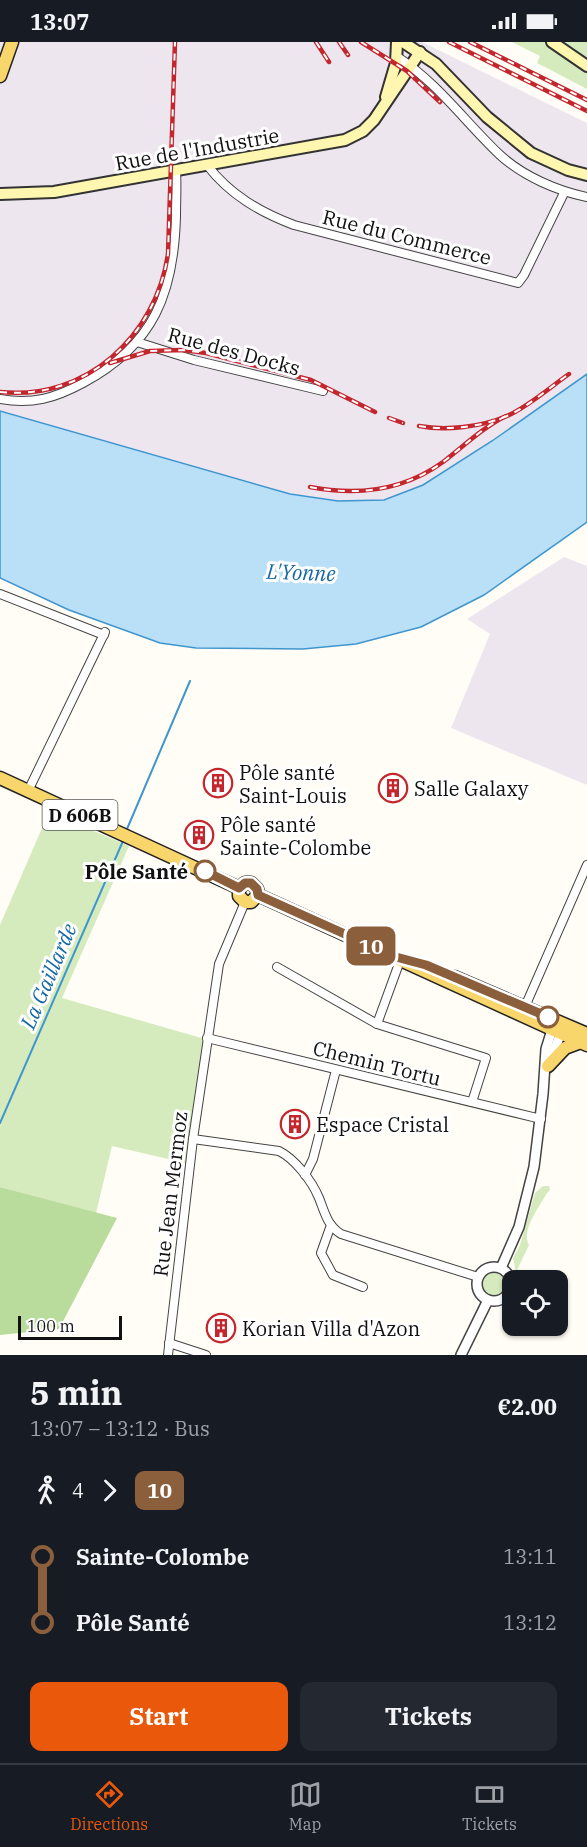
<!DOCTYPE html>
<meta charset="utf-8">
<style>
body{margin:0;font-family:"IBM Plex Serif",serif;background:#242831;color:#f1f3f6;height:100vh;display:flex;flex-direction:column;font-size:22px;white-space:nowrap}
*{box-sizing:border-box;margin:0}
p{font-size:20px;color:#9ea1a6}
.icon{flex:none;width:33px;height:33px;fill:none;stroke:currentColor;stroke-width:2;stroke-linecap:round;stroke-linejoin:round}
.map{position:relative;height:1313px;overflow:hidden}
.panel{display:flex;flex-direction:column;background:#171b24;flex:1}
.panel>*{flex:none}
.badge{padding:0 12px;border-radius:9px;font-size:21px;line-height:39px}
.fabs{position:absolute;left:502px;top:1228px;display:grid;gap:12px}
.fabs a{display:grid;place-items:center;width:66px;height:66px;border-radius:12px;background:#171b24;box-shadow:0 2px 4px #0004;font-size:30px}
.scale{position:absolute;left:18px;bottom:15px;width:104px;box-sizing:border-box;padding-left:6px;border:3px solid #111;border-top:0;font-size:16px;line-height:21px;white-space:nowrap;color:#111;-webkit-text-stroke:4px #fff;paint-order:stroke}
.map>.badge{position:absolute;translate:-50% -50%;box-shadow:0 0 0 3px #fff}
.legs{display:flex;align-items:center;gap:9px;height:66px;padding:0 30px;font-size:20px}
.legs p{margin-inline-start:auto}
.overview{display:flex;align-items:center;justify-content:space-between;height:102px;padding:0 30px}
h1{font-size:33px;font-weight:700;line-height:45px}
.primary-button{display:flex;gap:12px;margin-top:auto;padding:12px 30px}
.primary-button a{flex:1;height:69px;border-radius:12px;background:#ea580c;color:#fff;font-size:24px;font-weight:700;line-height:69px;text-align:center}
.primary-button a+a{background:#242831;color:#f1f3f6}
ul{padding:0 30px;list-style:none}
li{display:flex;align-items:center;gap:21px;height:66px;font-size:22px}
li i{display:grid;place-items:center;width:9px;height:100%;margin:0 8px;background:currentColor}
li i::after{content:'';width:15px;height:15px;margin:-8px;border:4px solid;border-radius:50%;background:#171b24}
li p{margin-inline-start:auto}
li:first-child i{background:linear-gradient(#0000 50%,currentColor 0)}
li:last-child i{background:linear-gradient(currentColor 50%,#0000 0)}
.status{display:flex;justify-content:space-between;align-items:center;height:42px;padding:0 30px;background:#171b24;direction:ltr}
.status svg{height:16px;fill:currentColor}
.dock{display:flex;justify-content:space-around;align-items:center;height:84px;border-top:2px solid #363941;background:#171b24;font-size:16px;color:#9ea1a6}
.dock a{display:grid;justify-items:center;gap:3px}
.dock .active{color:#ea580c}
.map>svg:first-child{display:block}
.industrial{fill:#eee6ef}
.green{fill:#d5ebbd}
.forest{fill:#b9dc9c}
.water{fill:#b9e0f7;stroke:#3f96cf;stroke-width:1.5}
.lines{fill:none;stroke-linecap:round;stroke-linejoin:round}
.stream{stroke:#3f96cf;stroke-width:2}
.minor-casing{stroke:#444;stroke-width:10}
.tertiary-casing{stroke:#444;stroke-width:12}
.secondary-casing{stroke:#333;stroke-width:14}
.primary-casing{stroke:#222;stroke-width:15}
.minor{stroke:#fff;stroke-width:8}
.tertiary{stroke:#fff;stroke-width:9}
.secondary{stroke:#fff6b0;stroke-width:10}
.primary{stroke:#f9d66b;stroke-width:12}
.rail-casing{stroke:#c4262e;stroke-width:4.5}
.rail{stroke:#fff;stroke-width:2;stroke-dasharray:7;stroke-linecap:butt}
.line-1-casing{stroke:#fff;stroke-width:14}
.line-1{stroke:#8b5e3c;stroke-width:9}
.stop-1-dot{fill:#fff;stroke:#8b5e3c;stroke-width:3}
.labels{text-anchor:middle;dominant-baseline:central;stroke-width:6;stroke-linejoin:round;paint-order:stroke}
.shield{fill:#fff;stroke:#585858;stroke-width:1.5}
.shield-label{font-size:18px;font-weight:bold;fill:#111}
.street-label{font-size:20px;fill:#111;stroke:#fff}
.poi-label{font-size:20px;fill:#111;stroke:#fff;text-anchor:start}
.stop-label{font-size:20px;font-weight:bold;fill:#111;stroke:#fff;text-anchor:end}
.water-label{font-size:21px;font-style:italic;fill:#1768a6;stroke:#fff}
</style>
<div class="status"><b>13:07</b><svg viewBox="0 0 49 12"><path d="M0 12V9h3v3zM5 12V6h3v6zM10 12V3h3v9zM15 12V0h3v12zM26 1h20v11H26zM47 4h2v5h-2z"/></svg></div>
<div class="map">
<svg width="587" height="1313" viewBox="0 0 587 1313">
<rect width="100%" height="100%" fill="#fffdf5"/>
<!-- industrial -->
<g class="industrial">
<polygon points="0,0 422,0 587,81 587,332 492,399 423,443 384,458 338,459 290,452 0,369"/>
<polygon points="564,515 587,524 587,743 451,686 490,592 467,577"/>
</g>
<!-- green -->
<g class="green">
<polygon points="512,0 587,0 587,47 537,21 540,14"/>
<polygon points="49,770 129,804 62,956 205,997 190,1122 112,1104 96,1171 0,1145 0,883"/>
<path d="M543 1144H549L550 1148 547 1151C539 1165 521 1188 529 1203L516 1230 513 1216 520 1203 535 1151Z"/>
<circle cx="494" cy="1242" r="11"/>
</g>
<!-- forest -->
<polygon class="forest" points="0,1145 117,1176 59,1287 0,1293"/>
<!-- water -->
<polygon class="water" points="587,332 587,480 484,553 421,585 356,602 303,607 196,606 160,601 69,568 0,536 0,369 290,452 338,459 384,458 423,443 492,399"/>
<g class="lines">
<!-- stream -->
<g class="stream">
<polyline points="127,787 190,639"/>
<polyline points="0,1081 123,799"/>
</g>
<!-- minor casing -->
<g class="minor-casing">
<g id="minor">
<path d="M396 14C437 40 465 80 500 113 523 134 557 149 587 155"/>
<path d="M207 123C230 153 260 170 294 183L518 241 524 233 564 151"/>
<polyline points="137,300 194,318 323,349"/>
<path d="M0 357C32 363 55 356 83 341 154 303 174 251 176 174 176 159 177 144 176 129"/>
<polyline points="0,552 104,593"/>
<polyline points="28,749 105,590"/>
<polyline points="277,925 377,982 486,1016 472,1060"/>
<polyline points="524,967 587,823"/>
<polyline points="377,982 401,916"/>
<polyline points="207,996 541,1077"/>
<path d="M193 1097 279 1109C295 1117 312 1139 319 1156 325 1171 327 1183 341 1192L478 1235"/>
<polyline points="305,1133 313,1117 336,1028"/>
<polyline points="331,1183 321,1211 333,1233 363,1245"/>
<polyline points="169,1301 206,1313"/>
<polyline points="168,1313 193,1097 219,922 245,860"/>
</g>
</g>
<!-- tertiary casing -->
<g class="tertiary-casing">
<g id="tertiary">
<polyline points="550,1020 563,985"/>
<circle cx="494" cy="1242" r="17"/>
<polyline points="501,1226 519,1185 534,1125 543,1052 546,1007 554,981"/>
<polyline points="461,1313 488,1258"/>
</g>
</g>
<!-- secondary casing -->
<g class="secondary-casing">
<g id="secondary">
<polyline points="403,0 436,22 487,75 531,111 568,128 587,133"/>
<polyline points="552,0 587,24"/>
<polyline points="386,55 396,21 397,0"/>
<polyline points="0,152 54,150 345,98 363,89 374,78 420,10"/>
</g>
</g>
<!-- primary casing -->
<g class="primary-casing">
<g id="primary">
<polyline points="0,34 12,0"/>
<polyline points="0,736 239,846"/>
<polyline points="239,846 239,854 245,860 251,860 258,853"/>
<polyline points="239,846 245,841 251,841 257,847 258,853"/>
<polyline points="258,853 587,1003"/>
<polyline points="454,935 587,992"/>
<polyline points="548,1024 565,1006 581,1000"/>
</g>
</g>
<!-- minor -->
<use href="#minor" class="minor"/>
<!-- tertiary -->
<use href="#tertiary" class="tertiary"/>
<!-- secondary -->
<use href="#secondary" class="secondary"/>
<!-- primary -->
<use href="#primary" class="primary"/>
<!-- rail casing -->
<g class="rail-casing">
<g id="rail">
<polyline points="316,0 329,20"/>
<polyline points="339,0 348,13"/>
<polyline points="361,0 407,29 440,60"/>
<polyline points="449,0 587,69"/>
<polyline points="470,0 587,58"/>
<polyline points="110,321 150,309 183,308 206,311 311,338 375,370"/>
<path d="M0 350C86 359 156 294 168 212L175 0"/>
<polyline points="389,376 403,381"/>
<path d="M419 384C446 389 481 385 507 374 529 364 549 346 569 332"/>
<path d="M310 445C357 454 403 449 443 420 464 404 482 386 506 374"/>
</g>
</g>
<!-- rail -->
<use href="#rail" class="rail"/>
</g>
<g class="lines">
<!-- line-1 casing -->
<g class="line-1-casing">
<polyline id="line-1" points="205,829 239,846 245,841 251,841 257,847 258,853 396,915 426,923 548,975"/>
</g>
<!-- line-1 -->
<use href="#line-1" class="line-1"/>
</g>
<!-- icons -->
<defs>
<g id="building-ring" transform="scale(1.5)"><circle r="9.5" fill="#fff" stroke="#c4262e" stroke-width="1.5"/><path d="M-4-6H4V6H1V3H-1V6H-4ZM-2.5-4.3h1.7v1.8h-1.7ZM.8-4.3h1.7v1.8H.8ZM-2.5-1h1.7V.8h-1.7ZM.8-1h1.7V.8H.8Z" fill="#c4262e"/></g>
</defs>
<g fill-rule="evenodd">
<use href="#building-ring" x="218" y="741"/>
<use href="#building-ring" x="393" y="746"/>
<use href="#building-ring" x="199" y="793"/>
<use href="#building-ring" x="295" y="1082"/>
<use href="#building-ring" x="221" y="1286"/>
</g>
<!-- markers -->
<g class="stop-1-dot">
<circle cx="205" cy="829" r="10"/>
<circle cx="548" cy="975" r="10"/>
</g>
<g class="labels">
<!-- shield labels -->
<rect class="shield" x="42.5" y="758" width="75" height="30" rx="4.5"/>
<g class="shield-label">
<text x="80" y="773">D 606B</text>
</g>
<!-- street labels -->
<g class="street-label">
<text transform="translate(197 107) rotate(-10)">Rue de l'Industrie</text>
<text transform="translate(407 195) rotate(14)">Rue du Commerce</text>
<text transform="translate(234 309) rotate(15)">Rue des Docks</text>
<text transform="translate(377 1021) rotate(14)">Chemin Tortu</text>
<text transform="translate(170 1152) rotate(-83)">Rue Jean Mermoz</text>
</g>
<!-- poi labels -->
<g class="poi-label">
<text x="239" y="730">Pôle santé<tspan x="239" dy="23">Saint-Louis</tspan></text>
<text x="414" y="746">Salle Galaxy</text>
<text x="220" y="782">Pôle santé<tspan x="220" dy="23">Sainte-Colombe</tspan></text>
<text x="316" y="1082">Espace Cristal</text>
<text x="242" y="1286">Korian Villa d'Azon</text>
</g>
<!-- stop labels -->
<g class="stop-label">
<text x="188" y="829">Pôle Santé</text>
</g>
<!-- water labels -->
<g class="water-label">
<text transform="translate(301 530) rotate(2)">L'Yonne</text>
<text transform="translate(48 934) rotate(-67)">La Gaillarde</text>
</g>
</g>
</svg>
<div class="fabs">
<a><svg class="icon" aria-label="locate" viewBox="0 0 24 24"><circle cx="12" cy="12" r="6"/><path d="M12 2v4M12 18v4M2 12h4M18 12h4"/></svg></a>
</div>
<div class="scale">100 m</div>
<b class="badge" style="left:371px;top:904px;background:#8b5e3c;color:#fff">10</b>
</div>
<section class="panel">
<div class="overview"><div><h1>5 min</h1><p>13:07 – 13:12 · Bus</p></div><b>€2.00</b></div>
<div class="legs"><svg class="icon" aria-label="walk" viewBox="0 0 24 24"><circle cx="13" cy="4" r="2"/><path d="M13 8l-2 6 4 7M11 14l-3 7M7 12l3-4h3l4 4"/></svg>4<svg class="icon" aria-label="forward" viewBox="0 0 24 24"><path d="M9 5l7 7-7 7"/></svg><b class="badge" style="background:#8b5e3c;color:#fff">10</b></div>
<ul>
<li><i style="color:#8b5e3c"></i><b>Sainte-Colombe</b><p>13:11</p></li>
<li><i style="color:#8b5e3c"></i><b>Pôle Santé</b><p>13:12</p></li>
</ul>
<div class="primary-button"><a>Start</a><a>Tickets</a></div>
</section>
<nav class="dock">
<a class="active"><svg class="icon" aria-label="directions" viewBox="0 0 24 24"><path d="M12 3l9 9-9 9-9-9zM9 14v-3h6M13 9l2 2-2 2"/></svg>Directions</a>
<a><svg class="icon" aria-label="map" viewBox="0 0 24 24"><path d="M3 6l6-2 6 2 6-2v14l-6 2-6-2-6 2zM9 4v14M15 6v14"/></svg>Map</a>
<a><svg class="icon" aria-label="tickets" viewBox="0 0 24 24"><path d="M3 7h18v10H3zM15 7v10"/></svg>Tickets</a>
</nav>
